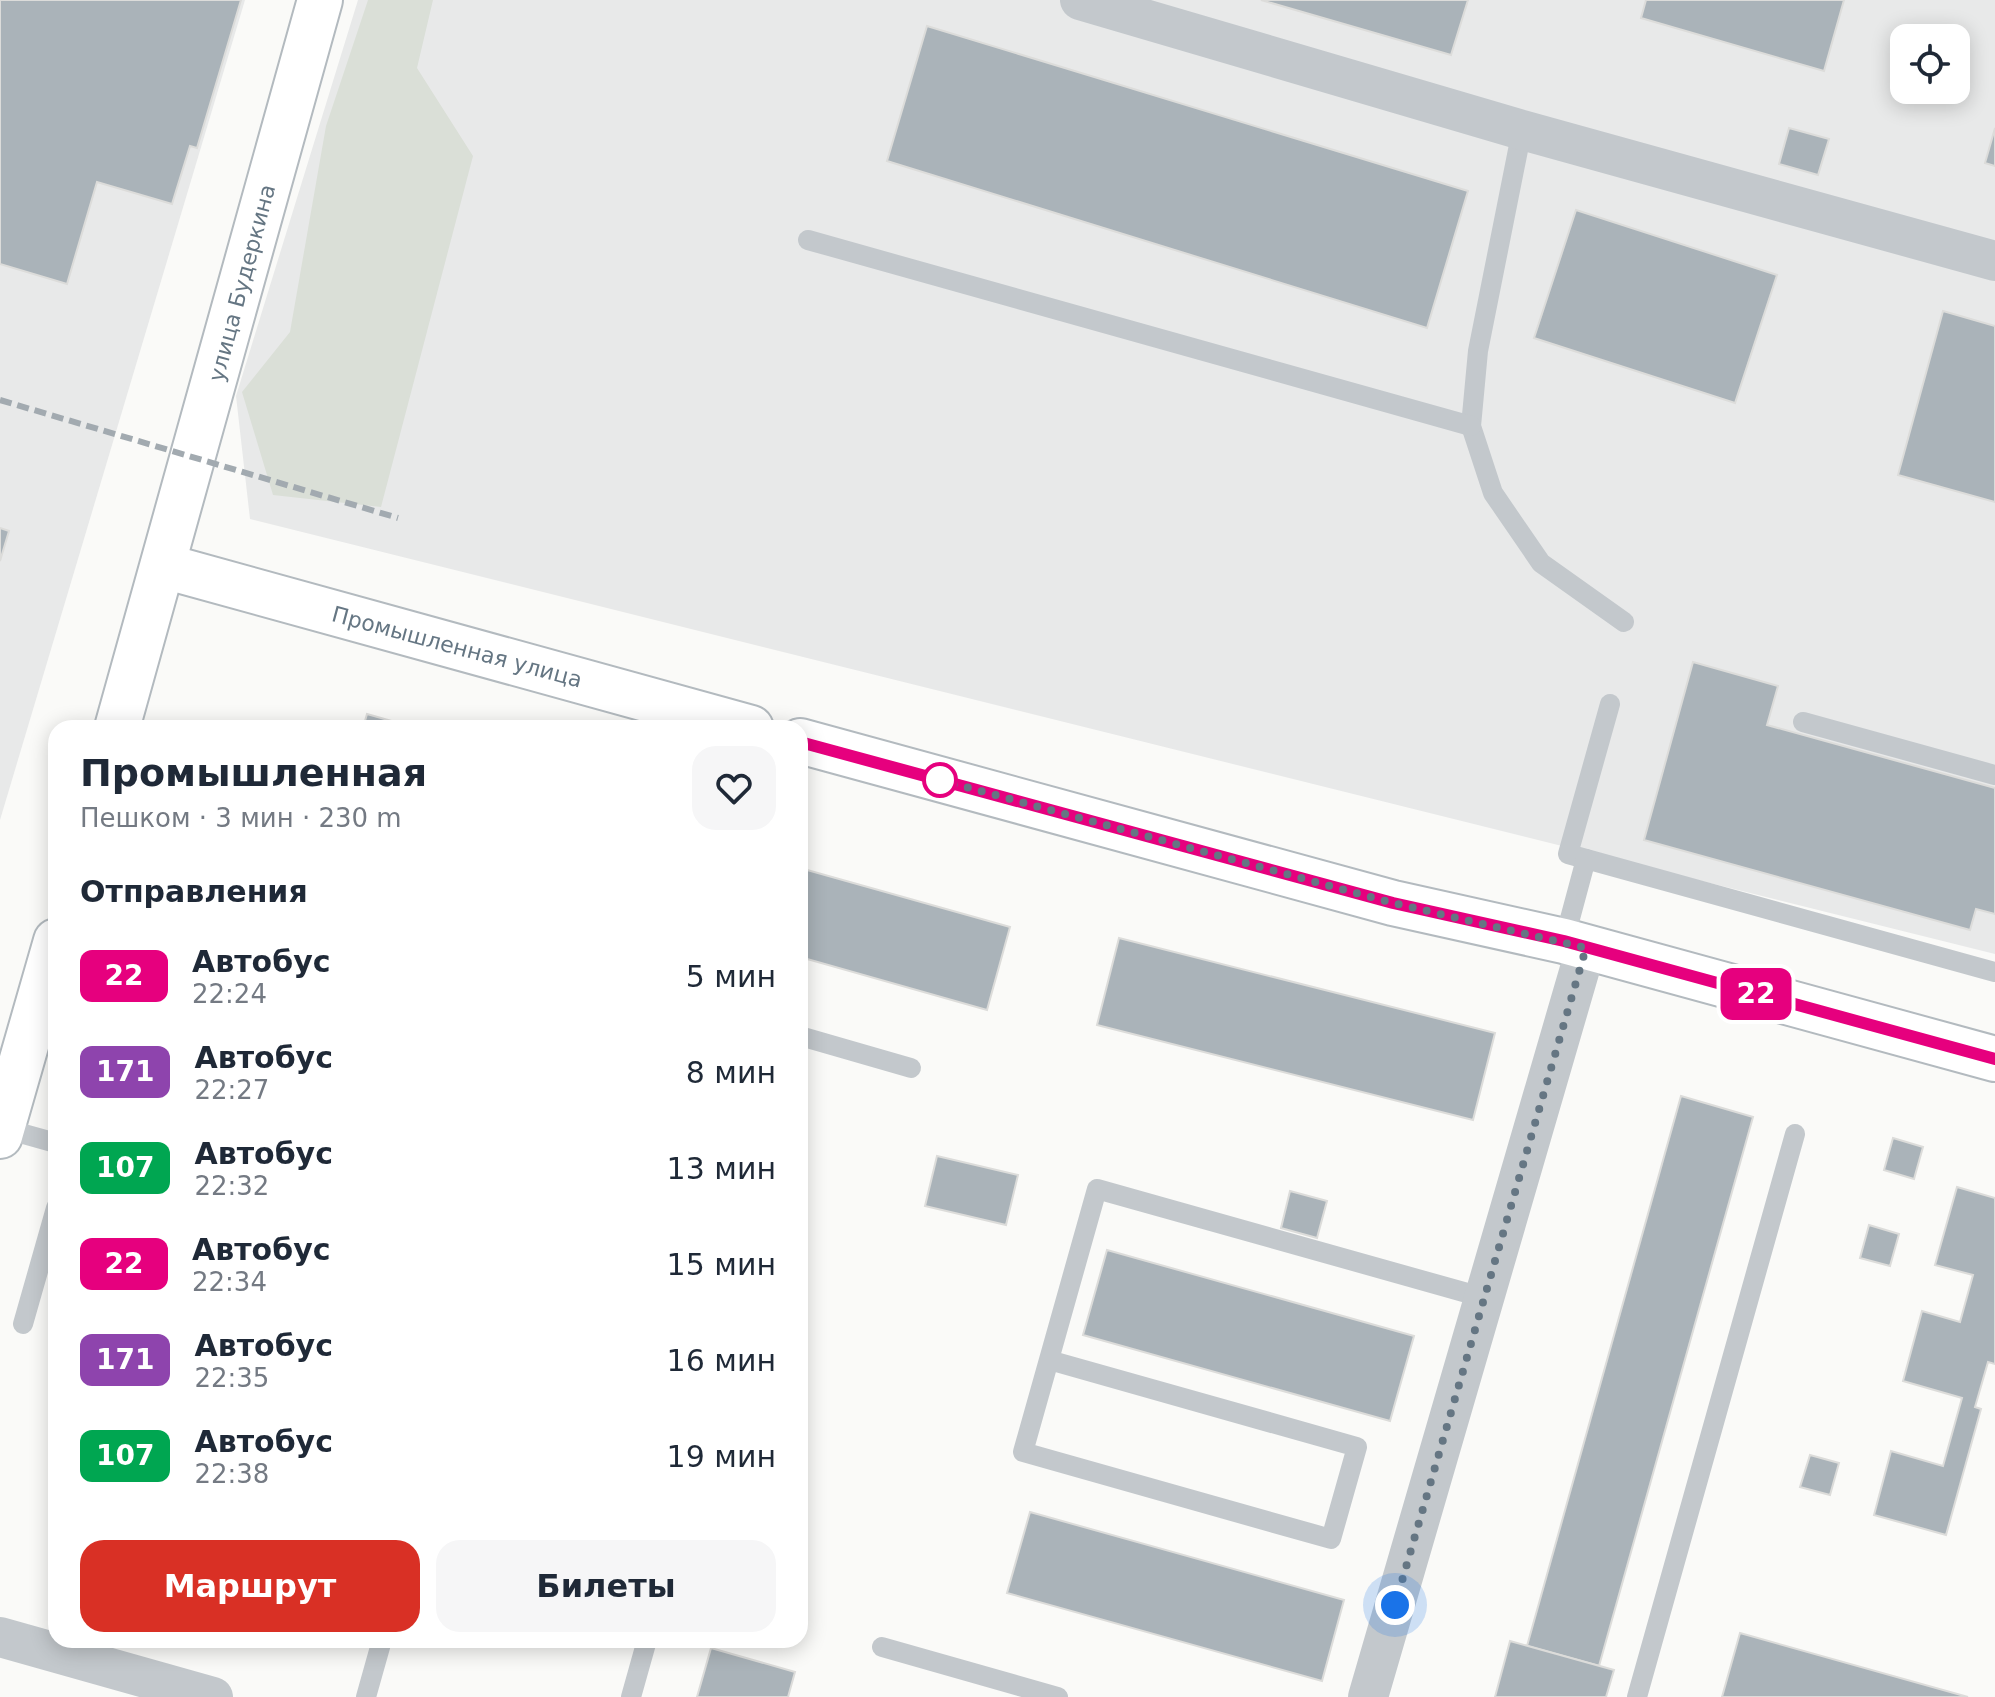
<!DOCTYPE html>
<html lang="ru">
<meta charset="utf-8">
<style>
body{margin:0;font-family:"DejaVu Sans",sans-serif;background:#f6f6f7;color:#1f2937;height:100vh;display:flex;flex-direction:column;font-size:30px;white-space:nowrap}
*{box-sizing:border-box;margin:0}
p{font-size:26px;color:#747a83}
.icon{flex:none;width:44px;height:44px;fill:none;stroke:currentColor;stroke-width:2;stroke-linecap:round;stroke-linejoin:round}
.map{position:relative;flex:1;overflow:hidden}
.details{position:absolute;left:48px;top:720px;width:760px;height:928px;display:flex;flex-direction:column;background:#fff;border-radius:24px;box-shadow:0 4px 20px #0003}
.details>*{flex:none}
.badge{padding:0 16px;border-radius:12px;font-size:28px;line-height:52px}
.controls{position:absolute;left:1890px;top:24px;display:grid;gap:16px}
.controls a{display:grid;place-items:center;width:80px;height:80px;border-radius:16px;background:#fff;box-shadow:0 4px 20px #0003;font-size:40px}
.you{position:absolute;width:40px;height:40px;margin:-20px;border:6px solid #fff;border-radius:50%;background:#1a73e8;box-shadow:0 0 0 12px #1a73e833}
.map>.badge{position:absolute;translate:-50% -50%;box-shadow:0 0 0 4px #fff}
h2{padding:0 32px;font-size:30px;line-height:72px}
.round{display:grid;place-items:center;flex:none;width:84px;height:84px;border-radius:24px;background:#f6f6f7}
.overview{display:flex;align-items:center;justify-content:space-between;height:136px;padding:0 32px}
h1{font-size:38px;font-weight:800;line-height:60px}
.button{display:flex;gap:16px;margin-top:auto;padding:16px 32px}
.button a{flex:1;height:92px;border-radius:24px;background:#d93025;color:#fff;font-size:32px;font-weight:800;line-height:92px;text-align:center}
.button a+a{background:#f6f6f7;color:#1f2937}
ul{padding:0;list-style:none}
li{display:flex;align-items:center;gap:24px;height:96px;padding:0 32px}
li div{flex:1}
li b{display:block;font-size:30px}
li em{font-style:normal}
li .badge{min-width:88px;font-weight:700;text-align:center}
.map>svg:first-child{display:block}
.built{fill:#e8e9e9;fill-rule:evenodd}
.green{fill:#dadfd7}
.building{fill:#aab3b9;stroke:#dcdcda;stroke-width:2}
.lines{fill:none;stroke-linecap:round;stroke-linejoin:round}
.secondary-casing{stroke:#b3babf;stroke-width:48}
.service{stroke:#c3c8cc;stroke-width:20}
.minor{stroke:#c3c8cc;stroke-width:40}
.secondary{stroke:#fff;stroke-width:44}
.rail{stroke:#a2aab0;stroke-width:6;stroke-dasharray:12 6;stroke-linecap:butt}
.line-casing{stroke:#fff;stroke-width:18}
.line{stroke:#e6007e;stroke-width:12}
.walk{stroke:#657683;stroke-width:8;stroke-dasharray:0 14.4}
.stop-dot{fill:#fff;stroke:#e6007e;stroke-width:4}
.labels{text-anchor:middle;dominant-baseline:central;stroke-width:8;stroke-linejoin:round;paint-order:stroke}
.street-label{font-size:22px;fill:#657683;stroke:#fff}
</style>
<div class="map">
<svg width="1995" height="1697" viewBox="0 0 1995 1697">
<rect width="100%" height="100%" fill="#fafaf8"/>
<!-- built -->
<g class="built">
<polygon points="0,0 245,0 0,820"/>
<path d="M358 0H1995V954L250 519 236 396ZM1904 38H1956V90H1904Z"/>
</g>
<!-- green -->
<polygon class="green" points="368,0 433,0 417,68 473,156 381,507 273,495 242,392 290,332 326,126"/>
<!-- building -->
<g class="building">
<polygon points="0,0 241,0 197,148 190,146 172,204 97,182 67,284 0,264"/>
<polygon points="1261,0 1468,0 1451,55"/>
<polygon points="1646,0 1844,0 1824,71 1641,18"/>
<polygon points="927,26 1468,191 1427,328 887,161"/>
<polygon points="1789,128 1829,139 1818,175 1779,164"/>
<polygon points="1995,128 1995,166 1985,163"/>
<polygon points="1576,210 1777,275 1735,403 1534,338"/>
<polygon points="1943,311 1995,326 1995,502 1898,475"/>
<polygon points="0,528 9,531 0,561"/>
<polygon points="1693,662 1778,686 1767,725 1995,788 1995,914 1976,909 1970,930 1644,840"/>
<polygon points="367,714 416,728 363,728"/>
<polygon points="800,868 1010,927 987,1010 800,957"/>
<polygon points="1119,938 1495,1033 1473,1120 1097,1025"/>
<polygon points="1681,1096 1753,1117 1599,1666 1527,1646"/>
<polygon points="1893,1138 1923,1147 1914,1179 1884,1170"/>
<polygon points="937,1156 1018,1175 1006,1225 925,1206"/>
<polygon points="1957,1187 1995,1198 1995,1364 1988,1362 1975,1407 1981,1409 1946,1535 1874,1515 1891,1451 1943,1466 1962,1398 1903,1381 1922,1311 1960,1322 1973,1275 1935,1265"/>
<polygon points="1290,1191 1327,1201 1317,1238 1281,1228"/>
<polygon points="1869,1225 1899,1234 1890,1266 1860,1258"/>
<polygon points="1107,1250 1414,1336 1390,1421 1083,1335"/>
<polygon points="1810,1455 1839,1463 1830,1495 1800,1487"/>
<polygon points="1030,1512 1344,1600 1322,1681 1007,1593"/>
<polygon points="1740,1633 1968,1697 1722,1697"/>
<polygon points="1510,1641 1614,1670 1606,1697 1495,1697"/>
<polygon points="711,1648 795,1672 788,1697 697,1697"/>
</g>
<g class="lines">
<!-- secondary casing -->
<g class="secondary-casing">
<g id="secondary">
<polyline points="164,566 751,728"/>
<polyline points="117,728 320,0"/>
<polyline points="800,741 1393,903 1564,941 1995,1059"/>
<polyline points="0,1136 56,941"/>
</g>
</g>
<!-- service -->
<g class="service">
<polyline points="1522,130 1478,351 1471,426 1493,493 1541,563 1624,622"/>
<polyline points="808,240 1471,426"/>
<polyline points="1610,704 1568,854 1995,972"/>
<polyline points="1803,722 1995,775"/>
<polyline points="1564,941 1586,859"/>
<polyline points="800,1036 911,1068"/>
<polyline points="2,1128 56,1143"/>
<polyline points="23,1324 56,1208"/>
<polyline points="1049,1360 1357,1447 1331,1539 1023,1452 1097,1189 1485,1298"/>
<polyline points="882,1647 1058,1697"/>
<polyline points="366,1697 382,1640"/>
<polyline points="631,1697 647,1640"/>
<polyline points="1637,1697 1795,1134"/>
</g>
<!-- minor -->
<g class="minor">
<polyline points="1080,0 1522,130 1995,261"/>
<polyline points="0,1637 213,1697"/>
<polyline points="1368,1697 1586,948"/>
</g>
<!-- secondary -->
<use href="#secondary" class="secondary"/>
<!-- rail -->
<polyline class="rail" points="0,400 398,518"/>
</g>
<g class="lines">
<!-- line casing -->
<g class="line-casing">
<polyline id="line" points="800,742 1393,903 1564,941 1995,1059"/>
</g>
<!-- line -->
<use href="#line" class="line"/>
<!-- walk -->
<polyline class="walk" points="940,780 1393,903 1586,948 1395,1605"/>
</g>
<!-- markers -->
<circle class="stop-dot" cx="940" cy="780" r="16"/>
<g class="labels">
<!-- street labels -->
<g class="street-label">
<text transform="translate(242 283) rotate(-75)">улица Будеркина</text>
<text transform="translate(457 647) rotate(15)">Промышленная улица</text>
</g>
</g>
</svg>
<div class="controls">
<a><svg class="icon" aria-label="locate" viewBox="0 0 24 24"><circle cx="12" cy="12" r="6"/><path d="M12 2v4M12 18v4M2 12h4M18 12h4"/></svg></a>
</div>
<div class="you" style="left:1395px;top:1605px"></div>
<b class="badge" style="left:1756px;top:994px;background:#e6007e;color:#fff">22</b>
<section class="details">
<div class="overview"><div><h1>Промышленная</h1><p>Пешком · 3 мин · 230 m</p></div><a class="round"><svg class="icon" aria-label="heart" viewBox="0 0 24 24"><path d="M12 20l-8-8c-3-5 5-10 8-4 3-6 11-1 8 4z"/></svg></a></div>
<h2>Отправления</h2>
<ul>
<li><span class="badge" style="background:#e6007e;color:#fff">22</span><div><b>Автобус</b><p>22:24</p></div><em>5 мин</em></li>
<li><span class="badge" style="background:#8e44ad;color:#fff">171</span><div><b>Автобус</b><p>22:27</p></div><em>8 мин</em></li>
<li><span class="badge" style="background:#00a651;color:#fff">107</span><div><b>Автобус</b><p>22:32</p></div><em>13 мин</em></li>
<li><span class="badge" style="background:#e6007e;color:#fff">22</span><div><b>Автобус</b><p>22:34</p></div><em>15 мин</em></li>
<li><span class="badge" style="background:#8e44ad;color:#fff">171</span><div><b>Автобус</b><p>22:35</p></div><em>16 мин</em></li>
<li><span class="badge" style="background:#00a651;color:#fff">107</span><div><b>Автобус</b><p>22:38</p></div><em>19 мин</em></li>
</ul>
<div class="button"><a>Маршрут</a><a>Билеты</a></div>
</section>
</div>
